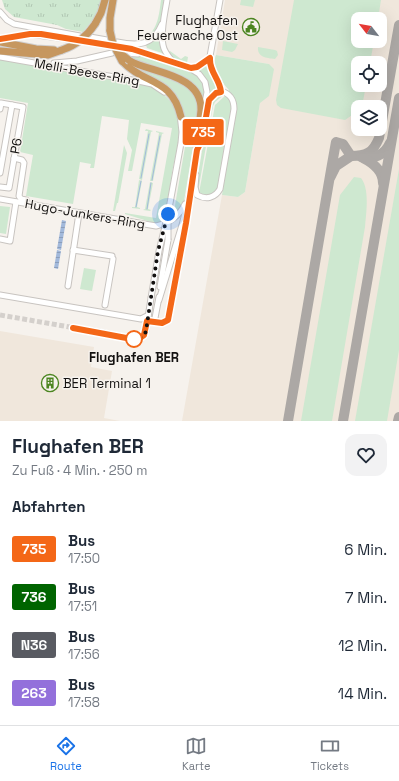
<!DOCTYPE html>
<html lang="de">
<meta charset="utf-8">
<style>
body{margin:0;font-family:"Space Grotesk",sans-serif;background:#f2f2f3;color:#1f2937;height:100vh;display:flex;flex-direction:column;font-size:15px;white-space:nowrap}
*{box-sizing:border-box;margin:0}
p{font-size:13px;color:#747a83}
.icon{flex:none;width:22px;height:22px;fill:none;stroke:currentColor;stroke-width:2;stroke-linecap:round;stroke-linejoin:round}
.map{position:relative;height:421px;overflow:hidden}
.drawer{display:flex;flex-direction:column;background:#fff;flex:1}
.drawer>*{flex:none}
.badge{padding:0 8px;border-radius:3px;font-size:14px;line-height:26px}
.needle{width:26px;rotate:301deg}
.controls{position:absolute;left:351px;top:12px;display:grid;gap:8px}
.controls a{display:grid;place-items:center;width:36px;height:36px;border-radius:8px;background:#fff;box-shadow:0 4px 16px #0002;font-size:20px}
.you{position:absolute;width:20px;height:20px;margin:-10px;border:3px solid #fff;border-radius:50%;background:#1a73e8;box-shadow:0 0 0 6px #1a73e833}
.map>.badge{position:absolute;translate:-50% -50%;box-shadow:0 0 0 2px #fff}
h2{padding:0 12px;font-size:15px;line-height:36px}
.round{display:grid;place-items:center;flex:none;width:42px;height:42px;border-radius:12px;background:#f2f2f3}
.overview{display:flex;align-items:center;justify-content:space-between;height:68px;padding:0 12px}
h1{font-size:19px;font-weight:700;line-height:30px}
ul{padding:0;list-style:none}
li{display:flex;align-items:center;gap:12px;height:48px;padding:0 12px}
li div{flex:1}
li b{display:block;font-size:15px}
li em{font-style:normal}
li .badge{min-width:44px;font-weight:700;text-align:center}
.tabs{display:flex;justify-content:space-around;align-items:center;height:56px;border-top:1px solid #e0e1e3;background:#fff;font-size:11px;color:#747a83}
.tabs a{display:grid;justify-items:center;gap:2px}
.tabs .current{color:#1a73e8}
.map>svg:first-child{display:block}
.built{fill:#f0e7dc;fill-rule:evenodd}
.grass{fill:#cee8d0}
.park{fill:url(#park-tufts)}
.water{fill:url(#water-rules)}
.lines{fill:none;stroke-linecap:round;stroke-linejoin:round}
.stream{stroke:#a2b9db;stroke-width:1}
.taxiway{stroke:#aca8a5;stroke-width:10}
.minor-tunnel{stroke:#d4d0cc;stroke-width:5;stroke-dasharray:5 2.5;stroke-linecap:butt}
.minor-casing{stroke:#c8c4c0;stroke-width:7}
.highway-casing{stroke:#d0cfcf;stroke-width:9}
.minor{stroke:#fff;stroke-width:5}
.highway{stroke:#c6975f;stroke-width:7}
.minor-bridge-casing{stroke:#c8c4c0;stroke-width:7;stroke-linecap:butt}
.highway-bridge-casing{stroke:#d0cfcf;stroke-width:9;stroke-linecap:butt}
.minor-bridge{stroke:#fff;stroke-width:5}
.highway-bridge{stroke:#c6975f;stroke-width:7}
.line-casing{stroke:#fff;stroke-width:9}
.line{stroke:#f46717;stroke-width:6}
.walk{stroke:#131110;stroke-width:4;stroke-dasharray:0 7.2}
.stop-dot{fill:#fff;stroke:#f46717;stroke-width:2}
.labels{text-anchor:middle;dominant-baseline:central;stroke-width:3;stroke-linejoin:round;paint-order:stroke}
.poi-label{font-size:13px;fill:#131110;stroke:#f6f2ed;text-anchor:end}
.street-label{font-size:13px;fill:#131110;stroke:#f6f2ed}
.stop-label{font-size:13px;font-weight:bold;fill:#131110;stroke:#f6f2ed}
</style>
<div class="map">
<svg width="399" height="421" viewBox="0 0 399 421">
<defs>
<pattern id="park-tufts" width="24" height="20" patternUnits="userSpaceOnUse"><rect width="24" height="20" fill="#cee8d0"/><path d="M3 7l-1-3M5 7V3M7 7l1-3M15 17l-1-3M17 17v-4M19 17l1-3" fill="none" stroke="#b0c6b2"/></pattern>
<pattern id="water-rules" width="6" height="5" patternUnits="userSpaceOnUse"><rect width="6" height="5" fill="#a2b9db"/><path d="M0 2.5h6" fill="none" stroke="#8b9ebb"/></pattern>
</defs>
<rect width="100%" height="100%" fill="#f6f2ed"/>
<!-- built -->
<g class="built">
<path d="M225 0H399V421H182L222 195 238 197 245 192 260 103 269 64 216 55ZM358 19H380V41H358ZM358 63H380V85H358ZM358 107H380V129H358Z"/>
<polygon points="0,331 94,347 91,367 112,371 104,418 120,421 0,421"/>
</g>
<!-- grass -->
<g class="grass">
<path d="M161 0H164C160 21 163 27 145 41L144 39C158 30 159 15 161 0Z"/>
<polygon points="241,0 255,0 253,7 240,5"/>
<polygon points="294,0 381,0 378,19 358,19 358,41 374,41 370,63 358,63 358,85 366,85 362,107 358,107 358,111 345,120 281,108 277,105 276,100"/>
<polygon points="159,34 161,36 164,52 162,53 147,48 146,45 155,40"/>
<polygon points="223,41 238,44 235,50 232,52 222,50"/>
<path d="M258 47 275 50 277 51 278 55 275 59C266 58 257 57 258 47Z"/>
<path d="M170 51 181 59 185 56 188 57 187 63 194 65C185 68 173 60 168 53Z"/>
<path d="M127 54C144 56 193 65 201 80 206 89 204 98 203 107L198 92 133 60Z"/>
<path d="M216 55 269 64 274 69 269 96 260 103 245 192 238 197 222 195 235 113 233 97 228 92 229 90C221 82 211 66 216 55Z"/>
<path d="M0 58 151 86C161 92 170 98 175 109 184 129 176 152 172 173 170 189 167 205 164 221L154 223 125 214V213L156 218 172 128 141 123 132 171H128L132 150 127 139 129 120 102 116 94 168H90L91 164 80 162 73 204 26 196 33 155 20 152 28 103 0 98Z"/>
<polygon points="206,64 218,85 217,90 212,94 209,94 207,81 197,69"/>
<polygon points="131,65 175,79 187,85 197,98 198,117 184,201 179,211 173,217 186,141 183,115 177,100"/>
<polygon points="220,94 225,94 215,102 213,106 198,192 197,181 210,103 214,96"/>
<polygon points="226,95 229,97 232,106 218,190 213,195 204,195 199,193 215,105"/>
<polygon points="146,129 153,131 151,132 142,180 139,179 148,131 145,131"/>
<polygon points="156,131 164,133 162,134 153,181 150,181 159,133 156,132"/>
<polygon points="124,145 127,153 118,203 117,203 115,211 113,211"/>
<polygon points="399,169 399,350 387,421 355,421"/>
<path d="M354 177 361 178C370 189 366 214 365 227L332 421H301L340 195Z"/>
<polygon points="139,180 142,181 137,207 140,208 140,209 132,208 132,207 135,207"/>
<polygon points="150,182 153,183 148,209 151,210 150,211 143,210 145,209"/>
<polygon points="0,206 10,207 6,234 0,233"/>
<polygon points="84,268 96,270 92,291 80,289"/>
</g>
<!-- park -->
<polygon class="park" points="2,0 102,0 95,17 83,32 66,29 57,25 14,17 5,9"/>
<!-- water -->
<g class="water">
<polygon points="62,220 66,221 61,250 57,249"/>
<polygon points="57,250 61,251 58,269 54,268"/>
</g>
<g class="lines">
<!-- stream -->
<g class="stream">
<polyline points="141,178 149,134"/>
<polyline points="152,180 160,136"/>
<polyline points="136,207 141,181"/>
<polyline points="147,209 151,183"/>
</g>
<!-- taxiway -->
<g class="taxiway">
<path d="M351 156C366 156 373 153 379 138L399 25"/>
<path d="M361 157C373 160 385 155 390 143"/>
<path d="M363 158C373 163 383 170 383 183"/>
<polyline points="288,421 331,170 336,142 343,144 351,156 336,166 330,178"/>
<polyline points="343,421 399,98"/>
<polyline points="398,421 399,417"/>
</g>
<!-- minor-tunnel -->
<polyline class="minor-tunnel" points="0,315 93,331"/>
<!-- minor casing -->
<g class="minor-casing">
<g id="minor">
<path d="M167 0C165 13 160 33 163 45 164 52 169 57 173 62"/>
<path d="M220 0 209 62C210 73 220 80 221 91"/>
<polyline points="0,12 7,20 14,24 80,36"/>
<polyline points="90,37 107,40"/>
<polyline points="0,39 30,34 74,40"/>
<polyline points="86,42 109,46"/>
<path d="M117 42C138 46 153 46 162 24"/>
<polyline points="120,48 143,52 191,69 199,74 205,82 207,92 203,116"/>
<polyline points="124,53 138,54"/>
<polyline points="0,57 143,82 152,84 164,92"/>
<polyline points="54,63 77,61 112,53"/>
<polyline points="191,69 201,65 210,58"/>
<path d="M208 104C210 97 213 93 221 91"/>
<polyline points="0,109 1,103 23,107 9,188 0,187"/>
<polyline points="197,149 202,140 207,112"/>
<polyline points="14,158 22,160 24,163 19,196 21,199 26,200"/>
<polyline points="0,173 12,105"/>
<path d="M196 175 195 187 197 195C206 200 215 198 220 189L234 109C234 100 231 94 221 91"/>
<path d="M0 199 156 226C169 223 179 217 185 204"/>
<polyline points="168,214 181,143 182,132 180,114"/>
<polyline points="0,239 10,241 16,202"/>
<polyline points="73,250 112,256"/>
<polyline points="68,286 79,213"/>
<polyline points="160,287 168,240"/>
<polyline points="0,295 141,319 147,316"/>
<polyline points="159,300 182,225 191,189 197,148"/>
<polyline points="105,305 113,259"/>
<polyline points="155,318 159,297"/>
<polyline points="93,331 134,339 141,338 146,331 151,298"/>
</g>
</g>
<!-- highway casing -->
<g class="highway-casing">
<g id="highway">
<polyline points="95,24 101,13 105,0"/>
<polyline points="110,31 110,18 113,0"/>
<polyline points="0,42 36,49 54,50"/>
<polyline points="0,51 48,55 62,50"/>
<path d="M122 61C144 85 172 77 181 117"/>
<path d="M130 61C152 73 202 74 201 110 200 123 196 136 197 150"/>
</g>
</g>
<!-- minor -->
<use href="#minor" class="minor"/>
<!-- highway -->
<use href="#highway" class="highway"/>
<!-- minor-bridge casing -->
<g class="minor-bridge-casing">
<g id="minor-bridge">
<polyline points="168,240 168,221"/>
<polyline points="151,298 159,251 168,214"/>
</g>
</g>
<!-- highway-bridge casing -->
<g class="highway-bridge-casing">
<g id="highway-bridge">
<polyline points="110,31 113,44 122,61"/>
<path d="M62 50C77 45 87 36 95 24"/>
<polyline points="120,53 130,61"/>
</g>
</g>
<!-- minor-bridge -->
<use href="#minor-bridge" class="minor-bridge"/>
<!-- highway-bridge -->
<use href="#highway-bridge" class="highway-bridge"/>
</g>
<g class="lines">
<!-- line casing -->
<g class="line-casing">
<path id="line" d="M0 39 30 34H41L132 49 191 68 197 67 210 58C209 72 220 79 221 92L216 93 209 100 202 140 197 150 186 223 168 320 162 323 147 321 144 335 137 340 73 328"/>
</g>
<!-- line -->
<use href="#line" class="line"/>
<!-- walk -->
<path class="walk" d="M134 339C140 340 144 337 146 331L158 251 168 214"/>
</g>
<!-- icons -->
<defs>
<g id="civic-ring" transform="scale(0.9)"><circle r="9.5" fill="#f6f2ed" stroke="#4c8521" stroke-width="1.5"/><path d="M-.6-6.5H3V-4.5H.6V-3L4-1V1h2V6H-6V1h2V-1L-.6-3ZM-1.2 2.5V6h2.4V2.5Z" fill="#4c8521"/></g>
<g id="building-ring" transform="scale(0.9)"><circle r="9.5" fill="#f6f2ed" stroke="#4c8521" stroke-width="1.5"/><path d="M-4-6H4V6H1V3H-1V6H-4ZM-2.5-4.3h1.7v1.8h-1.7ZM.8-4.3h1.7v1.8H.8ZM-2.5-1h1.7V.8h-1.7ZM.8-1h1.7V.8H.8Z" fill="#4c8521"/></g>
</defs>
<g fill-rule="evenodd">
<use href="#civic-ring" x="251" y="27"/>
<use href="#building-ring" x="50" y="383"/>
</g>
<!-- markers -->
<circle class="stop-dot" cx="134" cy="339" r="8"/>
<g class="labels">
<!-- poi labels -->
<g class="poi-label">
<text x="238" y="20">Flughafen<tspan x="238" dy="15">Feuerwache Ost</tspan></text>
<text x="63" y="383" text-anchor="start">BER Terminal 1</text>
</g>
<!-- street labels -->
<g class="street-label">
<text transform="translate(87 72) rotate(10)">Melli-Beese-Ring</text>
<text transform="translate(16 146) rotate(-80)">P6</text>
<text transform="translate(85 214) rotate(10)">Hugo-Junkers-Ring</text>
</g>
<!-- stop labels -->
<g class="stop-label">
<text x="134" y="357">Flughafen BER</text>
</g>
</g>
</svg>
<div class="controls">
<a><svg class="needle" viewBox="-14 -14 28 28"><path d="M0-13l5 13h-10z" fill="#e53935"/><path d="M0 13l5-13h-10z" fill="#747a83"/></svg></a>
<a><svg class="icon" aria-label="locate" viewBox="0 0 24 24"><circle cx="12" cy="12" r="6"/><path d="M12 2v4M12 18v4M2 12h4M18 12h4"/></svg></a>
<a><svg class="icon" aria-label="layers" viewBox="0 0 24 24"><path d="M12 4l9 5-9 5-9-5zM3 14l9 5 9-5"/></svg></a>
</div>
<div class="you" style="left:168px;top:214px"></div>
<b class="badge" style="left:203px;top:132px;background:#f46717;color:#fff">735</b>
</div>
<section class="drawer">
<div class="overview"><div><h1>Flughafen BER</h1><p>Zu Fuß · 4 Min. · 250 m</p></div><a class="round"><svg class="icon" aria-label="heart" viewBox="0 0 24 24"><path d="M12 20l-8-8c-3-5 5-10 8-4 3-6 11-1 8 4z"/></svg></a></div>
<h2>Abfahrten</h2>
<ul>
<li><span class="badge" style="background:#f46717;color:#fff">735</span><div><b>Bus</b><p>17:50</p></div><em>6 Min.</em></li>
<li><span class="badge" style="background:#006400;color:#fff">736</span><div><b>Bus</b><p>17:51</p></div><em>7 Min.</em></li>
<li><span class="badge" style="background:#595b62;color:#fff">N36</span><div><b>Bus</b><p>17:56</p></div><em>12 Min.</em></li>
<li><span class="badge" style="background:#9370db;color:#fff">263</span><div><b>Bus</b><p>17:58</p></div><em>14 Min.</em></li>
</ul>
</section>
<nav class="tabs">
<a class="current"><svg class="icon" aria-label="directions" viewBox="0 0 24 24"><path d="M12 3l9 9-9 9-9-9zM9 14v-3h6M13 9l2 2-2 2"/></svg>Route</a>
<a><svg class="icon" aria-label="map" viewBox="0 0 24 24"><path d="M3 6l6-2 6 2 6-2v14l-6 2-6-2-6 2zM9 4v14M15 6v14"/></svg>Karte</a>
<a><svg class="icon" aria-label="tickets" viewBox="0 0 24 24"><path d="M3 7h18v10H3zM15 7v10"/></svg>Tickets</a>
</nav>
